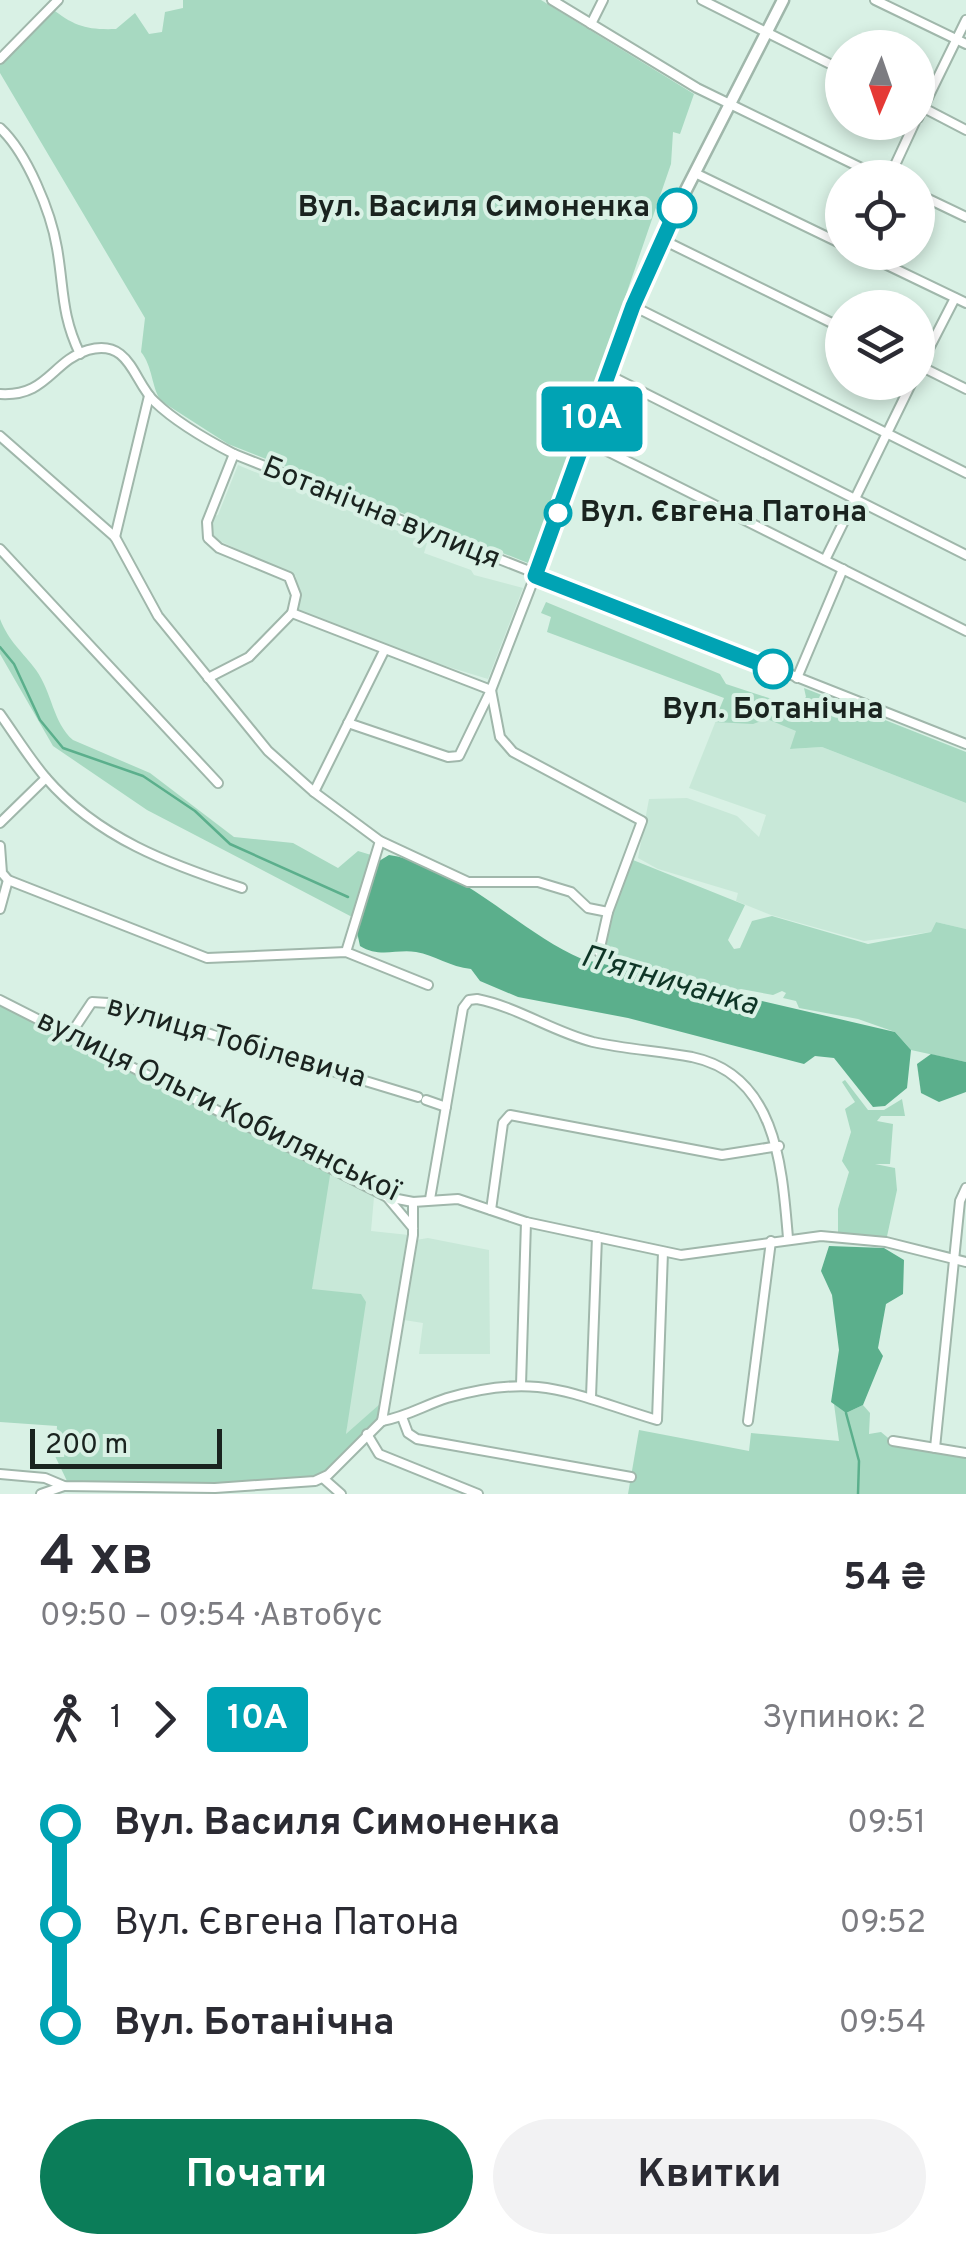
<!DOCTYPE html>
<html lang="uk">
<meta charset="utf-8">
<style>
body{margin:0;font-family:Overpass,sans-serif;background:#f2f2f3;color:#2b2b33;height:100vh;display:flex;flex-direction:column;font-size:38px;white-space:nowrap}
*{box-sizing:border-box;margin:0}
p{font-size:32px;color:#7c7c81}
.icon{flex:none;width:55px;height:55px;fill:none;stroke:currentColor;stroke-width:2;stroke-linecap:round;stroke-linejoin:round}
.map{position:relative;height:1494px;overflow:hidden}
.panel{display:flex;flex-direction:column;background:#fff;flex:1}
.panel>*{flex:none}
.badge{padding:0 20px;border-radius:8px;font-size:35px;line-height:65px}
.needle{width:65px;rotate:182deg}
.buttons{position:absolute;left:825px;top:30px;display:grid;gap:20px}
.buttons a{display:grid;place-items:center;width:110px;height:110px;border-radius:50%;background:#fff;box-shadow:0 5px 15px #0003;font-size:50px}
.scale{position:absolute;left:30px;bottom:25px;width:192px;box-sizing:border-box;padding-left:10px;border:5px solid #1a231f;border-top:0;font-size:28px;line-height:35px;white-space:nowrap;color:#1a231f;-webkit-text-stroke:8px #d9f1e5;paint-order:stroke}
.map>.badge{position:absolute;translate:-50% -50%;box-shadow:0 0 0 5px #fff}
.legs{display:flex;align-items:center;gap:15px;height:110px;padding:0 40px;font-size:32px}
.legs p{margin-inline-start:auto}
.overview{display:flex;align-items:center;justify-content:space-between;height:170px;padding:0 40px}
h1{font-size:55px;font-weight:700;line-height:75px}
.button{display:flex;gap:20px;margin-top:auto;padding:20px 40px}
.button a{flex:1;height:115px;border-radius:60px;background:#0b7d59;color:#fff;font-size:40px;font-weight:700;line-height:115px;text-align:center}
.button a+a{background:#f2f2f3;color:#2b2b33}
ul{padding:0 40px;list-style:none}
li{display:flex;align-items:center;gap:35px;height:100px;font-size:38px}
li i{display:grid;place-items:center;width:15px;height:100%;margin:0 12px;background:currentColor}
li i::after{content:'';width:25px;height:25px;margin:-12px;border:8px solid;border-radius:50%;background:#fff}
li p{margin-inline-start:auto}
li:first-child i{background:linear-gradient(#0000 50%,currentColor 0)}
li:last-child i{background:linear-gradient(currentColor 50%,#0000 0)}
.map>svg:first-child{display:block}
.built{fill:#c8e8d8}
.green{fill:#a7d9c1}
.water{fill:#5baf8c}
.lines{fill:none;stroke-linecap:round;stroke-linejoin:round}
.stream{stroke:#5baf8c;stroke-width:2.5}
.minor-casing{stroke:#a0b7ab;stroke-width:12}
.tertiary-casing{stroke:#a0b7ab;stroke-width:15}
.minor{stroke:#fff;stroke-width:8}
.tertiary{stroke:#fff;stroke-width:10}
.line-1-casing{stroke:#fff;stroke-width:22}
.line-1{stroke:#00a3b4;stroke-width:15}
.stop-1-dot{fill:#fff;stroke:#00a3b4;stroke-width:5}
.labels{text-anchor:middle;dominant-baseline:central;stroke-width:8;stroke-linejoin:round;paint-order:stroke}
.stop-label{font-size:30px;font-weight:bold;fill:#1a231f;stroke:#d9f1e5;text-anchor:end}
.street-label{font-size:30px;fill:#1a231f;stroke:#d9f1e5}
.water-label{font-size:32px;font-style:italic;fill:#0e3526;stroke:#d9f1e5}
</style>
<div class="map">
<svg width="966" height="1494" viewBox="0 0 966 1494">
<rect width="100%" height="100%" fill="#d9f1e5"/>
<!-- built -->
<g class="built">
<polygon points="238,465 427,543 424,553 471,570 474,575 523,588 488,679 406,654 299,612 296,576 213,538 213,516 218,515"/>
<polygon points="725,698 798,726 791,749 822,747 966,803 966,929 936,922 931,932 864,941 771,915 736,901 738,893 658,869 638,858 649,799 687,798 737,816 759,837 766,815 689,788"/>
<polygon points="330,1172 374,1197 371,1231 409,1235 381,1403 346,1435 361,1294 312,1290 310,1284"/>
<polygon points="428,1238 489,1250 490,1354 419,1354 423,1323 404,1320 416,1240"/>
</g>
<!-- green -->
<g class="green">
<path d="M183 0H541L694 94 680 134 673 132 671 164 533 565 228 444 161 401C151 386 153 367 141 352L145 318 0 73V59L51 8C74 26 86 30 116 29L135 13 149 34 162 32 165 12 183 8Z"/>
<polygon points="546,602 720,674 726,684 796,707 806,697 804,688 966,752 966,803 822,747 790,749 796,731 767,719 753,724 714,722 724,698 547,632 551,617 541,613"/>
<path d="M0 619C9 642 22 651 36 670 52 692 53 723 73 740L150 773 234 837 293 843 338 868 358 851 381 858 357 939 350 935 354 918 147 810 53 746 0 654Z"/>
<polygon points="633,860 745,905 728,940 734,949 740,948 752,921 772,916 868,944 931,932 936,922 966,929 966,1062 911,1050 895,1032 858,1019 799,1008 796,1001 783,998 786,993 782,991 773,995 741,989 718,994 670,976 638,973 634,967 599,959 617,893"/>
<polygon points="0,1000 331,1169 312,1289 361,1294 366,1302 346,1434 381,1403 378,1420 324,1475 218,1484 67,1481 55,1456 57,1426 0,1422"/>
<polygon points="845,1080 868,1110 884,1110 902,1099 905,1116 881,1116 877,1121 893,1124 890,1164 875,1164 895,1168 897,1190 886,1241 838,1239 838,1209 849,1172 842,1161 851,1132 845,1109 855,1102 842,1082"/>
<polygon points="834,1404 846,1413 863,1405 870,1413 869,1434 881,1432 893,1442 966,1453 966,1494 628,1494 639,1430 749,1451 751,1433 839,1441"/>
</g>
<!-- water -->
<g class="water">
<path d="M389 855C465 867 515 930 582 959L895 1032 911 1050 907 1088 885 1106 873 1107 834 1058 815 1056 804 1064 628 1018 518 997 480 981 471 969C450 967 435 955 416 952 396 949 379 958 360 946L357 932 379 861Z"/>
<polygon points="931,1054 966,1062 966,1092 939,1102 921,1093 917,1064"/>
<polygon points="829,1246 884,1248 904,1260 903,1294 886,1304 878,1348 883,1356 863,1405 846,1413 831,1402 839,1350 832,1295 821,1271"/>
</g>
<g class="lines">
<!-- stream -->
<g class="stream">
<polyline points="0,647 14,664 40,720 63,748 143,776 195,811 230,844 348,897"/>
<polyline points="846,1413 859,1461 858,1494"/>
</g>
<!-- minor casing -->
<g class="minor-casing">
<g id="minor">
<polyline points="552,0 697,88 882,178"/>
<polyline points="702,0 842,70"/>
<polyline points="875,0 966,44"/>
<polyline points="591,24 603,0"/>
<polyline points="0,59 58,0"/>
<polyline points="918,105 966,130"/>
<polyline points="918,118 966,20"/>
<path d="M0 128C27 153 51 212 57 248 64 288 61 315 80 354"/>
<polyline points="695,173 842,244"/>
<polyline points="889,178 915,122"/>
<polyline points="918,194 966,217"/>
<polyline points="661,239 842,328"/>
<polyline points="860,252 966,303"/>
<polyline points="633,306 966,473"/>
<polyline points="918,365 966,389"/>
<polyline points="918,370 955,298"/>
<polyline points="609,375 966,555"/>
<path d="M0 394C47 397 52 361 88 350 131 338 133 382 155 402 177 423 207 440 234 454L966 744"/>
<polyline points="0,436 115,537 158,616 268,751 314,792 380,841 468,882 538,882 571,892 588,908 608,912"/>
<polyline points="585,440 966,631"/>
<polyline points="234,454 207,522 208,538 219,548 289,577 296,595 292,613"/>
<polyline points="115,537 149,396"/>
<polyline points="0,549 218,783"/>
<polyline points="825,560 912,382"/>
<polyline points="208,678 249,657 292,613 491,690"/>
<polyline points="797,678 843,569"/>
<polyline points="491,690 500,737 513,752 642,821 608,912 599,952"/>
<path d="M0 714C15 735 29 758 46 778 98 838 169 864 242 888"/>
<polyline points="348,723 448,757 459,756 491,690 535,576"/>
<polyline points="314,792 384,651"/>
<polyline points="0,823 46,778"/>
<polyline points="0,846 2,873 8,880 207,958 346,952 428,985"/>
<polyline points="0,909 8,880"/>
<polyline points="346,952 380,841"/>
<polyline points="0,1000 387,1197 413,1202 458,1199 526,1222 681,1255 821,1236 886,1242 966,1262"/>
<polyline points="70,1035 92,1002 108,1003 418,1097"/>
<polyline points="426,1100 446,1107"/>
<polyline points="387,1197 413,1228"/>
<path d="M430 1199 463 1008 469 1000 477 999C518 1007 553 1032 593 1042 625 1049 659 1051 692 1057 777 1075 782 1167 788 1238"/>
<polyline points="491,1210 503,1123 510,1115 722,1155 779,1146"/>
<polyline points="521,1385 526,1222"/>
<polyline points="591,1397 597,1237"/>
<polyline points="402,1417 408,1433 417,1439 631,1477"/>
<path d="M382 1421C406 1417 425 1405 447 1398 541 1371 572 1395 657 1420L663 1252"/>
<polyline points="382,1421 413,1235 413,1202"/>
<polyline points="748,1421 771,1241"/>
<polyline points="367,1434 379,1454 478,1494"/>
<polyline points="893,1441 966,1453"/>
<polyline points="935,1448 960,1201 966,1188"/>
<polyline points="0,1474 45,1478 64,1486 215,1488 315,1481 328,1475 382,1421"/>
<polyline points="324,1479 341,1494"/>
<polyline points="41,1494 64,1486"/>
</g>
</g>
<!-- tertiary casing -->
<g class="tertiary-casing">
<polyline id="tertiary" points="535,576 660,241 783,0"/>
</g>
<!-- minor -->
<use href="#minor" class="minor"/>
<!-- tertiary -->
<use href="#tertiary" class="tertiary"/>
</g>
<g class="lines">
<!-- line-1 casing -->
<g class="line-1-casing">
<polyline id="line-1" points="677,208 633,306 535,576 773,669"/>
</g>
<!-- line-1 -->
<use href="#line-1" class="line-1"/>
</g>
<!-- markers -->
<g class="stop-1-dot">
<circle cx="677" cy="208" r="18"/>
<circle cx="558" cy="513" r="12"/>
<circle cx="773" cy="669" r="18"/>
</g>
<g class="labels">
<!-- stop labels -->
<g class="stop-label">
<text x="650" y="208">Вул. Василя Симоненка</text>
<text x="580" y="513" text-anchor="start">Вул. Євгена Патона</text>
<text x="773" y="710" text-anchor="middle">Вул. Ботанічна</text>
</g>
<!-- street labels -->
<g class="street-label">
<text transform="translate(381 514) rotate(22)">Ботанічна вулиця</text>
<text transform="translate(236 1043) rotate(16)">вулиця Тобілевича</text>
<text transform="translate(218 1107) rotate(26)">вулиця Ольги Кобилянської</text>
</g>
<!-- water labels -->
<g class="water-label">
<text transform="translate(669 982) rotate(16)">П'ятничанка</text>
</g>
</g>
</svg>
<div class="buttons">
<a><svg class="needle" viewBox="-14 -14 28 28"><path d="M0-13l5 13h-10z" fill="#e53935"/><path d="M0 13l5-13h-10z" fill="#7c7c81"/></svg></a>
<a><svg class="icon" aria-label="locate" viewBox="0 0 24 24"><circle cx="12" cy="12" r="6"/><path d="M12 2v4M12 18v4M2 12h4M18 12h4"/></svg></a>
<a><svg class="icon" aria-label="layers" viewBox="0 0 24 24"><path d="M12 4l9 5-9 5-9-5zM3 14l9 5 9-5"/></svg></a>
</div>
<div class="scale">200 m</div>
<b class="badge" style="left:592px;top:419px;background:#00a3b4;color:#fff">10А</b>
</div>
<section class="panel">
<div class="overview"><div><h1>4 хв</h1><p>09:50 – 09:54 · Автобус</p></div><b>54 ₴</b></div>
<div class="legs"><svg class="icon" aria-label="walk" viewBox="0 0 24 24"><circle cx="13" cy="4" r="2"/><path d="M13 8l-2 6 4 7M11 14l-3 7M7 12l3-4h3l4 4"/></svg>1<svg class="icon" aria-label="forward" viewBox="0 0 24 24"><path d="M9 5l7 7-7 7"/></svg><b class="badge" style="background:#00a3b4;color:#fff">10А</b><p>Зупинок: 2</p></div>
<ul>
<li><i style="color:#00a3b4"></i><b>Вул. Василя Симоненка</b><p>09:51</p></li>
<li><i style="color:#00a3b4"></i><span>Вул. Євгена Патона</span><p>09:52</p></li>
<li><i style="color:#00a3b4"></i><b>Вул. Ботанічна</b><p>09:54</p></li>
</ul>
<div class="button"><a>Почати</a><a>Квитки</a></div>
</section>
